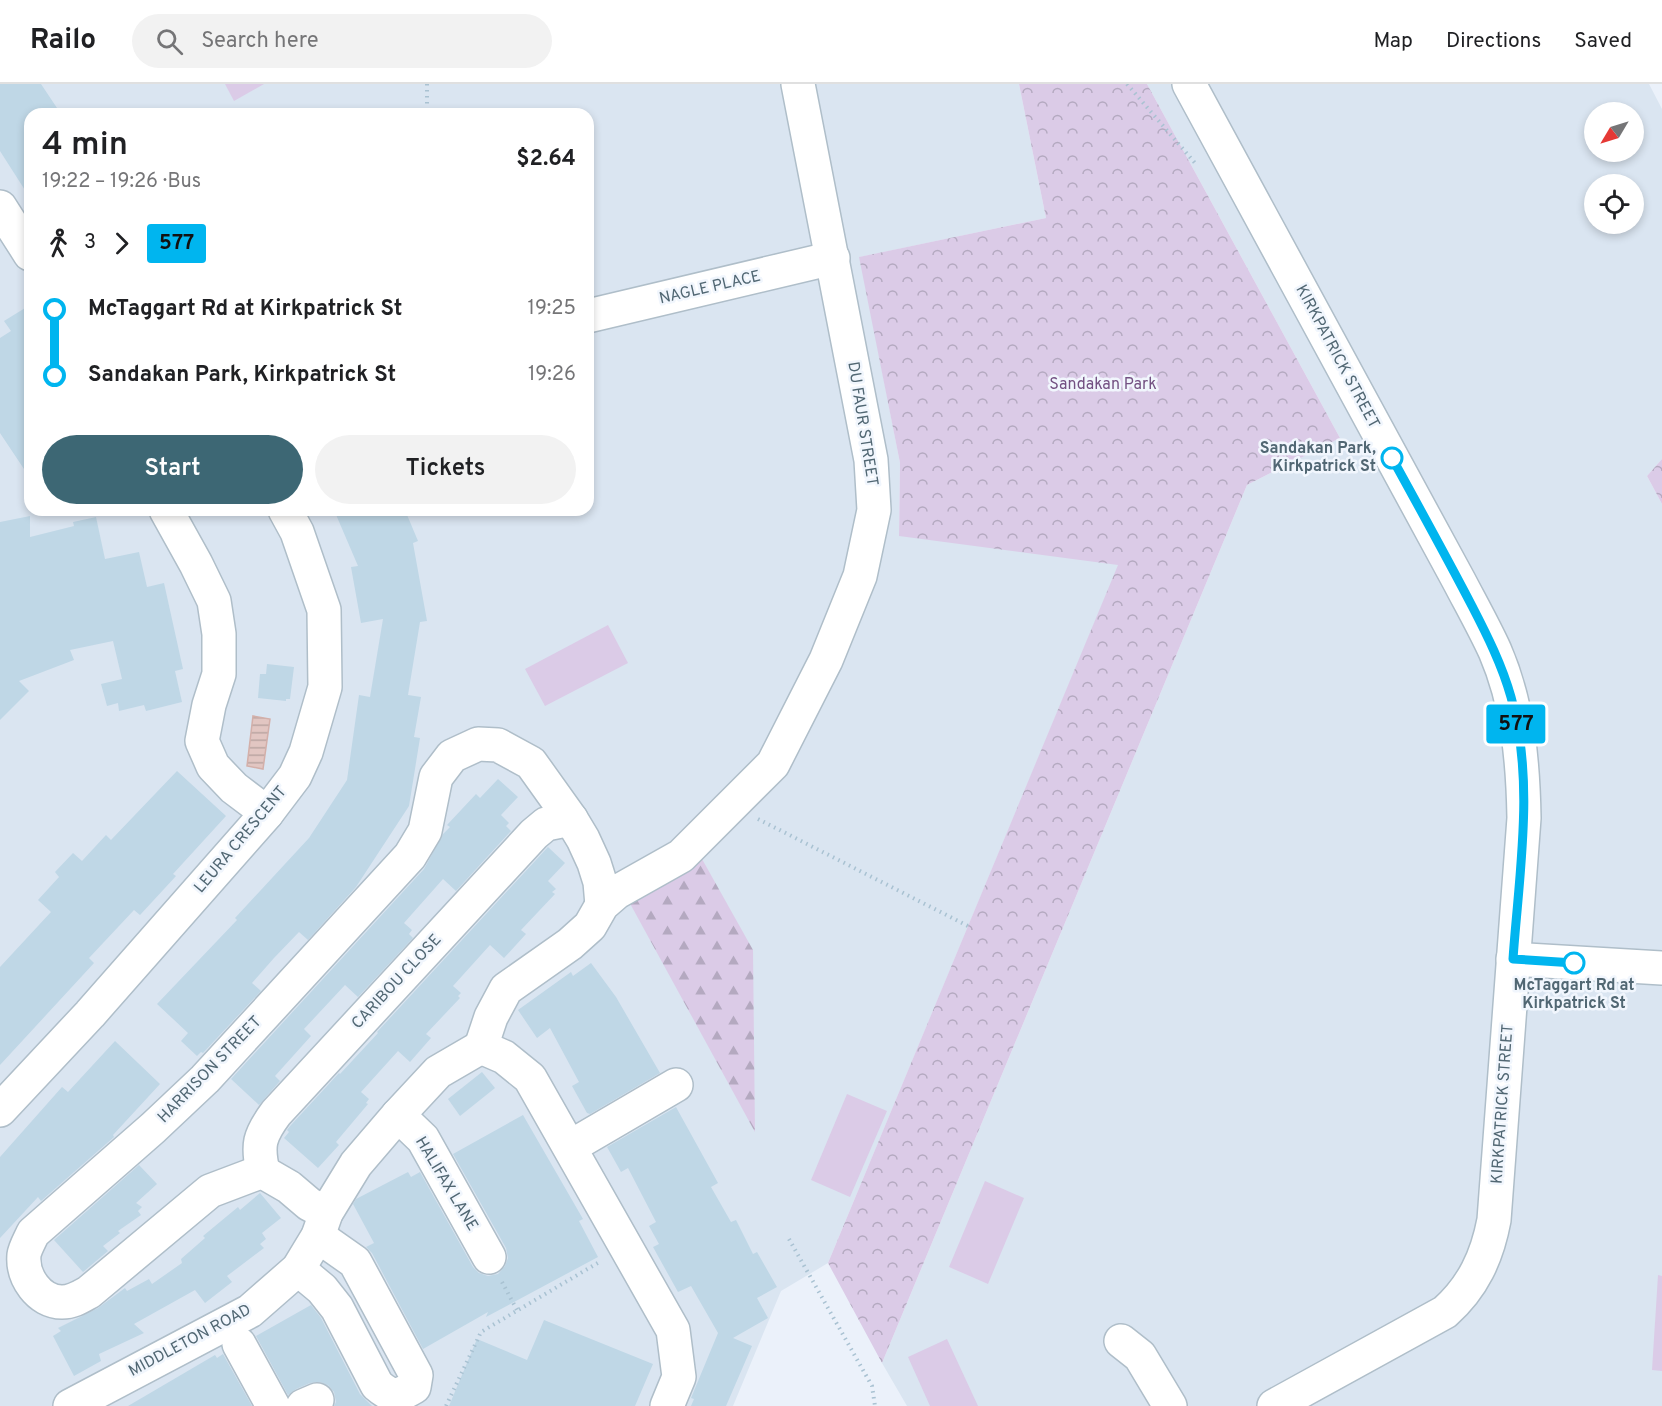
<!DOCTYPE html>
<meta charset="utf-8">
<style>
body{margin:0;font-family:Overpass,sans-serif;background:#f2f2f2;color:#202124;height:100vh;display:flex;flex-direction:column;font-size:22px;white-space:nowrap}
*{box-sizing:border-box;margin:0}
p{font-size:20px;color:#757577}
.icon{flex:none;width:33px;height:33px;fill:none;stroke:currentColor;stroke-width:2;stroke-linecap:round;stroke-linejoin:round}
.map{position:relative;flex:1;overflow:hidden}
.panel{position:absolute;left:24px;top:24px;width:570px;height:408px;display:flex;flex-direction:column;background:#fff;border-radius:18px;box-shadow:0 3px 9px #0003}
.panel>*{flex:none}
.badge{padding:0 12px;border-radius:4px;font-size:21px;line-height:39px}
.needle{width:39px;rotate:232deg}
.fabs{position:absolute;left:1584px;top:18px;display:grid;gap:12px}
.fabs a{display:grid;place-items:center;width:60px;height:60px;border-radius:50%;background:#fff;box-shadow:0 3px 9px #0003;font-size:30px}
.map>.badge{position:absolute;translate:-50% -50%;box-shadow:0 0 0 3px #fff}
.legs{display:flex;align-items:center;gap:9px;height:66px;padding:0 18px;font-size:20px}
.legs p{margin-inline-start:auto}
.summary{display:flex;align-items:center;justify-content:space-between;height:102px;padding:0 18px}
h1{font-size:33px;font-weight:600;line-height:45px}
.cta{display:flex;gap:12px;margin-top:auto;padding:12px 18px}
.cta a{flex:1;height:69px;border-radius:36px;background:#3d6774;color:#fff;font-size:24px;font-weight:600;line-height:69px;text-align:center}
.cta a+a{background:#f2f2f2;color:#202124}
ul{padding:0 18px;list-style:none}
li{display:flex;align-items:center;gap:21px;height:66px;font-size:22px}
li i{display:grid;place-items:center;width:9px;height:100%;margin:0 8px;background:currentColor}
li i::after{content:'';width:15px;height:15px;margin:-8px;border:4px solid;border-radius:50%;background:#fff}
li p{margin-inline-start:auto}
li:first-child i{background:linear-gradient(#0000 50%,currentColor 0)}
li:last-child i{background:linear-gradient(currentColor 50%,#0000 0)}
header{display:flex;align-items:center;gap:36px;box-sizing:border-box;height:84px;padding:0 30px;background:#fff;border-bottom:2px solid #e0e0e0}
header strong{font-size:28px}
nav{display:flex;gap:33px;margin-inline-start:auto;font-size:21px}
.search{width:420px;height:54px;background:#f2f2f2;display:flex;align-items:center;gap:15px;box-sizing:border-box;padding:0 21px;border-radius:33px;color:#757577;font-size:22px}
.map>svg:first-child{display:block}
.residential{fill:#dae5f1;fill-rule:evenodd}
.forest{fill:url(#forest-firs)}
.park{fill:url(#park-crowns)}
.garden{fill:#dbcbe7}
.water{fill:url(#water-rules);stroke:#d3afa9;stroke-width:1.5}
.building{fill:#bfd7e6}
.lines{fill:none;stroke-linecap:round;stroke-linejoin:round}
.minor-casing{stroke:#afbec9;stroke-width:36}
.path{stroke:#a9c2d2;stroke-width:4;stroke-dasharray:1.5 4.5;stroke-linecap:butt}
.minor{stroke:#fff;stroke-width:33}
.line-1-casing{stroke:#fff;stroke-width:14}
.line-1{stroke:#00b5ef;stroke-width:9}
.stop-1-dot{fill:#fff;stroke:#00b5ef;stroke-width:3}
.labels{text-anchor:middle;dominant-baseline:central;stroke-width:5;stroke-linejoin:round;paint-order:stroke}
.street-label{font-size:16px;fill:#516773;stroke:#f1f6fd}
.park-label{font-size:16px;fill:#735082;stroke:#f1f6fd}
.stop-label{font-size:16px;font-weight:bold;fill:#516773;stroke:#f1f6fd;text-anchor:end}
</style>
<header>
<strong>Railo</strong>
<div class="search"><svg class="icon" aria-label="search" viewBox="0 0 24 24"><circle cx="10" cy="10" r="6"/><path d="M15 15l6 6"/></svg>Search here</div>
<nav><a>Map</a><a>Directions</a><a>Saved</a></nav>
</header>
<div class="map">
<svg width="1662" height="1322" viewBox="0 0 1662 1322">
<defs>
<pattern id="forest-firs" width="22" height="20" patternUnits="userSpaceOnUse" patternTransform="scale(1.5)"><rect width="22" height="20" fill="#dbcbe7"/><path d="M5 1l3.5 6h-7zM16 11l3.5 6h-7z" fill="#b4a9c0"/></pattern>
<pattern id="park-crowns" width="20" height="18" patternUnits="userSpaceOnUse" patternTransform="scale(1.5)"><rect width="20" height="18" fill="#dbcbe7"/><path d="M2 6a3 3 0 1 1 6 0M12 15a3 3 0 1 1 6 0" fill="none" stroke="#b4a9c0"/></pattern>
<pattern id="water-rules" width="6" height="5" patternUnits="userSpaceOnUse" patternTransform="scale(1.5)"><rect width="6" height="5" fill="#e2c6c2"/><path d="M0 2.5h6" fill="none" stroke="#baa5a2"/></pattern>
</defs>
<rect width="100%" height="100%" fill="#ebf1fa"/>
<!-- residential -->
<g class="residential">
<path d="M0 0H1019L1046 134 860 173 900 379 899 451 1119 480 828 1179 781 1207 733 1322H0ZM30 30H588V426H30Z"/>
<path d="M1147 0H1649L1662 25V375L1647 392 1662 420V1322H907L882 1279 1247 401 1340 354ZM1594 28H1634V68H1594ZM1594 100H1634V140H1594Z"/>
</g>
<!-- forest -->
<polygon class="forest" points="702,775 753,866 755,1048 627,814"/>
<!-- park -->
<g class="park">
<polygon points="1019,0 1147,0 1340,354 1247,401 882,1279 828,1179 1118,481 899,452 900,379 859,173 1046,134"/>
<polygon points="1662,375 1662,420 1647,392"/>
</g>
<!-- garden -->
<g class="garden">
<polygon points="225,0 264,0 234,17"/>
<polygon points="608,541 628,579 545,622 525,585"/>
<polygon points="847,1010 887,1027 850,1113 811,1096"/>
<polygon points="985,1097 1024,1114 988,1200 949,1183"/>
<polygon points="1658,1191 1662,1192 1662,1287 1652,1286"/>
<polygon points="947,1255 978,1322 930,1322 908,1273"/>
</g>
<!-- water -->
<polygon class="water" points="253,632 270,635 263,685 247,682"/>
<!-- building -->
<g class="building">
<polygon points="0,0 41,0 61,30 30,30 30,114 0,67"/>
<polygon points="30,221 30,394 0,349 0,254 11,247 4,237"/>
<polygon points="334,426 405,426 418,457 413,459 427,537 420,538 408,611 421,613 414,653 420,654 409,722 356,803 308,856 299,848 274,874 252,899 261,907 203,969 201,968 197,972 181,957 188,949 157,920 237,836 235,834 309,754 347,696 359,611 370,613 383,535 361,539 351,483 358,482"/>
<polygon points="30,432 30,453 74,442 73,438 96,433 105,475 139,468 147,503 164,499 183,585 175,587 182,618 146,627 144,621 119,627 118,619 107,622 101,600 122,595 113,557 70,566 74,576 19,597 29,607 0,636 0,438"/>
<polygon points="267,580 294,583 290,615 286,615 286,617 258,614 260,590 266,590"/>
<polygon points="177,687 226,732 173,790 176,792 140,831 134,826 89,874 94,879 0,981 0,883 51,828 38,816 59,793 55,788 73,769 82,777 106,751 111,756"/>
<polygon points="498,695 518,713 501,731 509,739 506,742 511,747 456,807 443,795 404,839 412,846 409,850 413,854 358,913 345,901 304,945 311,952 275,992 280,997 259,1021 231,995 424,785 443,750 450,743 447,741 476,710 480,714"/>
<polygon points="548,763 565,779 548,797 556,805 552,808 555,810 521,846 526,850 504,874 490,861 453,902 461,909 458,912 460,914 426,950 431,954 410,978 398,967 361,1008 369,1015 366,1019 368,1020 336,1058 339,1061 318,1084 284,1054 289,1048 287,1046 291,1041 339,989 340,990 378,949 377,948"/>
<polygon points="591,879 616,913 660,989 590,1030 587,1029 572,1002 579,998 550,944 537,954 518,926 571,888 573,892"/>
<polygon points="115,957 160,1000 113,1051 114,1053 41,1117 38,1113 0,1154 0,1073 62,1003 68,1008"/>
<polygon points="482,988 495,1004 460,1032 448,1015"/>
<polygon points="676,1023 718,1099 711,1103 731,1138 736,1136 753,1170 757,1168 777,1203 757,1214 768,1234 733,1254 752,1262 726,1322 691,1322 694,1315 691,1314 718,1249 691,1202 678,1208 653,1163 659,1160 649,1142 656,1138 628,1084 621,1088 607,1063"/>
<polygon points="523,1031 583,1135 579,1137 598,1173 486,1233 488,1228 423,1265 372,1169 366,1163 374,1159 353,1120 356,1115 408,1088 411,1093 420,1088 473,1183 479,1189 488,1192 498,1190 505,1182 508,1174 506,1164 453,1070"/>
<polygon points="139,1081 157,1100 136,1119 142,1123 138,1127 141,1131 118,1147 120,1149 103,1162 108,1167 83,1188 54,1156"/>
<polygon points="260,1109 281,1134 262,1149 266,1155 260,1160 264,1164 227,1192 232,1198 205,1219 195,1206 134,1240 144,1249 99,1270 101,1277 74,1292 53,1252 61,1247 58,1244 98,1224 125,1204 127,1207 149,1195 152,1200 182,1179 181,1175 205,1154 203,1152 238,1123 240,1126"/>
<polygon points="311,1221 321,1234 360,1310 372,1322 334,1322 336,1318 334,1308 328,1301 320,1298 310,1299 296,1305 288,1311 256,1252"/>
<polygon points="544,1236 653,1280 635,1322 449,1322 477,1255 527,1276"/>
<polygon points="223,1270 252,1322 128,1322 215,1271 217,1274"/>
</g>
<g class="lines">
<!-- minor casing -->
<g class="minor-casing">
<g id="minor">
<path d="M1189 0 1459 497C1471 520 1484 543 1495 567 1518 620 1523 677 1524 734L1494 1136C1487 1173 1473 1203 1445 1228L1274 1322"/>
<polyline points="0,123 30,170"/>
<polyline points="588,232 833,174"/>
<polyline points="166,426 196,480 214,517 219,550 219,590 209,621 202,657 213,682 234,704 267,729"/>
<polyline points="1513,875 1662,884"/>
<polyline points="481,963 491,933 506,905 570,860 590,842 602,821 617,808 681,772 773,680 826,576 860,492 874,426 871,376 798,0"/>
<polyline points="0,1026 90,930 267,729 295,692 306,668 325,603 324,526 297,448 285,426"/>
<polyline points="398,1031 423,1055 489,1173"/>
<polyline points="570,1063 676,1001"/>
<path d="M263 1088C257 1061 259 1052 276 1029L534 750 546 740 571 735"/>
<path d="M326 1129 309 1120 289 1103 263 1088 255 1090 210 1107 89 1208C80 1213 73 1218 62 1218 39 1218 22 1193 24 1171 25 1164 30 1156 33 1149L153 1044 205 995 410 772 425 747 436 693 452 672 478 660 498 661 531 679 571 735 583 755 594 779 600 798 602 821"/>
<path d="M298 1185 322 1205 337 1224 377 1301C392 1314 397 1313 414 1303L416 1291 355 1178 318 1152"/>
<polyline points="1121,1257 1140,1272 1170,1322"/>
<polyline points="239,1260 273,1322"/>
<polyline points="70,1322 250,1227 298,1185 318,1152 326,1129 356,1080 398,1031 438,988 481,963 504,973 530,994 673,1246 679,1293 667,1322"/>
<polyline points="303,1322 317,1316"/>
</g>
</g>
<!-- path -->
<g class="path">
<polyline points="427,0 427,30"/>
<polyline points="1127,0 1195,79"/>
<polyline points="758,735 970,843"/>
<polyline points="789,1155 872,1302 875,1322"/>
<polyline points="502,1198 517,1226"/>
<polyline points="446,1322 481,1248 601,1177"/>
</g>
<!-- minor -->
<use href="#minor" class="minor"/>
</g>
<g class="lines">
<!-- line-1 casing -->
<g class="line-1-casing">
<path id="line-1" d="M1392 374C1419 423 1446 472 1472 522 1487 551 1502 581 1511 613 1535 698 1519 789 1513 875L1574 879"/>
</g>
<!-- line-1 -->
<use href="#line-1" class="line-1"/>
</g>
<!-- markers -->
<g class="stop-1-dot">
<circle cx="1392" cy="374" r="10"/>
<circle cx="1574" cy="879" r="10"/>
</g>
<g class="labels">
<!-- street labels -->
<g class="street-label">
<text transform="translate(710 204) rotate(-13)">NAGLE PLACE</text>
<text transform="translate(1337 273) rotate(62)">KIRKPATRICK STREET</text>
<text transform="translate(862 340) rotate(81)">DU FAUR STREET</text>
<text transform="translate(241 756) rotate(-50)">LEURA CRESCENT</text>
<text transform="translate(397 898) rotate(-47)">CARIBOU CLOSE</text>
<text transform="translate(210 986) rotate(-46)">HARRISON STREET</text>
<text transform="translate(1503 1020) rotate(-86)">KIRKPATRICK STREET</text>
<text transform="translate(446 1100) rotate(59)">HALIFAX LANE</text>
<text transform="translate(190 1257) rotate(-28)">MIDDLETON ROAD</text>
</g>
<!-- park labels -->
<g class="park-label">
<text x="1103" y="301">Sandakan Park</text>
</g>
<!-- stop labels -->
<g class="stop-label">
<text x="1376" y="365">Sandakan Park,<tspan x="1376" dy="18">Kirkpatrick St</tspan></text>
<text x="1574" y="902" text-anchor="middle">McTaggart Rd at<tspan x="1574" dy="18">Kirkpatrick St</tspan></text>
</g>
</g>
</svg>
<div class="fabs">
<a><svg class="needle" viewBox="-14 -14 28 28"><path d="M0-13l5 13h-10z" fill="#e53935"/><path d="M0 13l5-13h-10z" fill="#757577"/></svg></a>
<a><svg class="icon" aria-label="locate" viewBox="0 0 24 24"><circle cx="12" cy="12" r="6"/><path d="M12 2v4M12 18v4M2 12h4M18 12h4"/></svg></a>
</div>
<b class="badge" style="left:1516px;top:640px;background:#00b5ef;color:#111">577</b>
<section class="panel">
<div class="summary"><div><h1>4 min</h1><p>19:22 – 19:26 · Bus</p></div><b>$2.64</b></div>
<div class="legs"><svg class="icon" aria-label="walk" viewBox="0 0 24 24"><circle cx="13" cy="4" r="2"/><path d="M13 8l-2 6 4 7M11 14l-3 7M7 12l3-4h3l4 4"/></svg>3<svg class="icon" aria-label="forward" viewBox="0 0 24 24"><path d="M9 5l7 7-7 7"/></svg><b class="badge" style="background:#00b5ef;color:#111">577</b></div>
<ul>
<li><i style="color:#00b5ef"></i><b>McTaggart Rd at Kirkpatrick St</b><p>19:25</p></li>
<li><i style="color:#00b5ef"></i><b>Sandakan Park, Kirkpatrick St</b><p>19:26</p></li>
</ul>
<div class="cta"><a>Start</a><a>Tickets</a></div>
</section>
</div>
